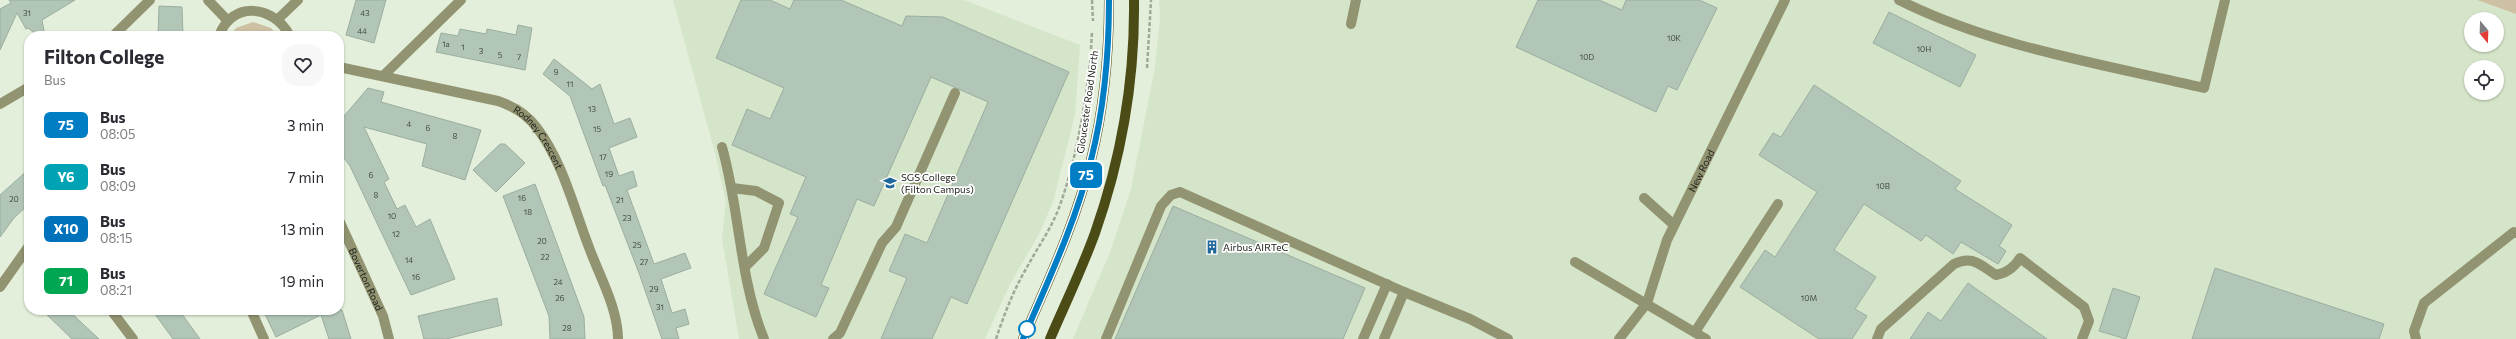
<!DOCTYPE html>
<style>
body{margin:0;font-family:Commissioner,sans-serif;background:#f7f7f7;color:#2b2b33;height:100vh;display:flex;flex-direction:column;font-size:15px;white-space:nowrap}
*{box-sizing:border-box;margin:0}
p{font-size:13px;color:#7c7c81}
.icon{flex:none;width:22px;height:22px;fill:none;stroke:currentColor;stroke-width:2;stroke-linecap:round;stroke-linejoin:round}
.map{position:relative;flex:1;overflow:hidden}
.panel{position:absolute;left:24px;top:31px;width:320px;height:284px;display:flex;flex-direction:column;background:#fff;border-radius:16px;box-shadow:0 1px 3px #0004}
.panel>*{flex:none}
.badge{padding:0 8px;border-radius:6px;font-size:14px;line-height:26px}
.needle{width:26px;rotate:161deg}
.controls{position:absolute;left:2464px;top:12px;display:grid;gap:8px}
.controls a{display:grid;place-items:center;width:40px;height:40px;border-radius:50%;background:#fff;box-shadow:0 1px 3px #0004;font-size:20px}
.map>.badge{position:absolute;translate:-50% -50%;box-shadow:0 0 0 2px #fff}
.round{display:grid;place-items:center;flex:none;width:42px;height:42px;border-radius:16px;background:#f7f7f7}
.headline{display:flex;align-items:center;justify-content:space-between;height:68px;padding:0 20px}
h1{font-size:19px;font-weight:700;line-height:30px}
ul{padding:0;list-style:none}
li{display:flex;align-items:center;gap:12px;height:52px;padding:0 20px}
li div{flex:1}
li b{display:block;font-size:15px}
li em{font-style:normal}
li .badge{min-width:44px;font-weight:700;text-align:center}
.map>svg:first-child{display:block}
.built{fill:#d5e5c9;fill-rule:evenodd}
.green{fill:#cec0a3}
.building{fill:#b2c6b7;stroke:#9aaea0}
.lines{fill:none;stroke-linecap:round;stroke-linejoin:round}
.path{stroke:#a0a999;stroke-width:2.5;stroke-dasharray:4 2;stroke-linecap:butt}
.minor{stroke:#929371;stroke-width:10}
.major{stroke:#4b4b16;stroke-width:10}
.line-casing{stroke:#fff;stroke-width:9}
.line{stroke:#007ec5;stroke-width:6}
.stop-dot{fill:#fff;stroke:#007ec5;stroke-width:2}
.labels{text-anchor:middle;dominant-baseline:central;stroke-width:3.5;stroke-linejoin:round;paint-order:stroke}
.number-label{font-size:8px;fill:#444c44}
.street-label{font-size:10px;fill:#20241d;stroke:#fff}
.poi-label{font-size:10px;fill:#20241d;stroke:#fff;text-anchor:start}
</style>
<div class="map">
<svg width="2516" height="339" viewBox="0 0 2516 339">
<rect width="100%" height="100%" fill="#e3efda"/>
<!-- built -->
<g class="built">
<polygon points="673,0 964,0 1080,45 1075,115 1053,202 1039,234 1010,284 985,339 739,339 722,239 726,201 715,153"/>
<path d="M1159 0H2477L2516 14V339H1073L1110 252 1131 189 1155 67 1160 18ZM2471 19H2497V45H2471ZM2471 67H2497V93H2471Z"/>
</g>
<!-- green -->
<g class="green">
<polygon points="2477,0 2516,0 2516,14"/>
<polygon points="253,22 271,28 278,36 230,36 236,28"/>
</g>
<!-- building -->
<g class="building">
<polygon points="9,0 75,0 42,20 45,36 38,36 28,28 26,29 17,13 0,50 0,9 11,3"/>
<polygon points="356,0 386,0 374,43 346,35"/>
<polygon points="741,0 770,0 790,9 794,0 841,0 902,26 906,16 943,17 1069,72 967,304 951,297 932,339 881,339 907,278 889,271 905,234 927,243 988,102 931,77 874,206 857,199 821,285 829,288 816,317 764,294 798,217 790,214 806,177 732,145 747,109 770,119 784,88 716,58"/>
<polygon points="1538,0 1599,0 1622,10 1626,0 1699,0 1717,8 1677,90 1668,86 1656,112 1516,47"/>
<polygon points="159,6 182,7 183,36 158,36"/>
<polygon points="1889,12 1976,55 1960,87 1873,43"/>
<polygon points="518,25 532,28 525,70 436,52 441,33 458,36 460,29 486,34 487,29 516,35"/>
<polygon points="554,59 592,89 600,84 614,124 630,118 637,137 609,148 619,176 633,171 637,186 627,190 654,264 685,253 691,268 661,279 672,313 685,309 689,324 676,328 679,339 662,339 639,273 605,185 603,186 570,96 543,74"/>
<polygon points="1814,85 1961,181 1955,189 2012,225 1999,246 2006,251 1998,264 1961,242 1953,254 1926,235 1921,241 1864,204 1834,250 1876,277 1855,309 1867,316 1852,339 1819,339 1740,287 1765,250 1775,257 1817,192 1759,155 1773,133 1781,137"/>
<polygon points="368,88 384,92 381,102 481,130 465,180 422,166 427,144 364,127 389,179 384,182 397,209 405,205 416,227 430,219 455,279 411,295 350,166 339,151 339,122"/>
<polygon points="500,144 505,144 525,163 496,192 473,170"/>
<polygon points="29,169 29,204 14,218 0,237 0,195"/>
<polygon points="535,184 584,317 585,339 550,339 549,316 503,196"/>
<polygon points="1173,206 1365,288 1343,339 1115,339"/>
<polygon points="2215,268 2384,324 2379,339 2192,339"/>
<polygon points="1968,283 2047,339 1910,339 1928,312 1941,321"/>
<polygon points="2113,288 2140,297 2126,339 2099,331"/>
<polygon points="497,298 502,325 446,339 424,339 418,316"/>
<polygon points="42,310 68,310 99,339 72,339"/>
<polygon points="152,310 179,310 200,339 173,339"/>
<polygon points="263,310 342,310 351,339 329,339 321,315 276,337"/>
</g>
<g class="lines">
<!-- path -->
<g class="path">
<polyline points="1092,0 1093,21"/>
<polyline points="1091,49 1092,32"/>
<polyline points="1147,68 1151,0"/>
<path d="M996 339C1004 315 1013 291 1026 269 1037 248 1052 228 1060 205 1077 157 1085 105 1091 56"/>
</g>
<!-- minor -->
<g class="minor">
<polyline points="208,0 228,21"/>
<path d="M1899 0C1993 47 2102 64 2204 88L2225 0"/>
<polyline points="278,19 298,0"/>
<polyline points="1351,24 1356,0"/>
<polyline points="113,36 150,0"/>
<path d="M219 36C232 0 274 5 290 36"/>
<path id="s1" d="M339 67 498 101C513 106 527 114 537 128 563 162 574 209 590 250 600 277 618 309 618 339"/>
<polyline points="383,76 461,0"/>
<polyline points="0,104 29,87"/>
<path d="M722 147C740 210 739 278 764 339"/>
<polyline points="732,188 756,191 779,203 764,248 745,267"/>
<polyline points="1644,198 1674,225"/>
<path id="s2" d="M339 220 383 316 389 339"/>
<polyline points="1575,262 1706,339"/>
<polyline points="0,287 29,246"/>
<polyline points="111,310 133,339"/>
<polyline points="251,310 264,339"/>
<polyline points="1695,332 1778,204"/>
<polyline points="833,339 840,333 882,243 896,227 955,93"/>
<polyline points="1106,339 1161,206 1171,195 1180,192 1404,292"/>
<polyline points="1363,339 1387,284"/>
<polyline points="1384,339 1404,292 1470,319 1508,339"/>
<path id="s3" d="M1619 339 1647 303 1667 240 1785 0"/>
<path d="M1877 339 1881 329 1954 264C1973 255 1980 265 1996 275 2007 273 2014 268 2020 258L2084 307 2089 321 2082 339"/>
<polyline points="2416,339 2414,331 2424,303 2514,232 2516,233"/>
</g>
<!-- major -->
<g class="major">
<path d="M1023 339C1048 281 1076 222 1091 160 1104 109 1109 53 1109 0"/>
<path d="M1050 339C1065 304 1082 269 1095 233 1121 159 1135 78 1134 0"/>
</g>
</g>
<g class="lines">
<!-- line casing -->
<g class="line-casing">
<path id="line" d="M1023 339C1048 281 1076 222 1091 160 1104 109 1109 53 1109 0"/>
</g>
<!-- line -->
<use href="#line" class="line"/>
</g>
<!-- icons -->
<defs>
<g id="university-bare" transform="scale(1.08)"><path d="M0-5L7-2L0 1L-7-2ZM-4 1L0 2.5L4 1V4Q0 6-4 4Z" fill="#1e679b" stroke="#fff" stroke-width="2.5" paint-order="stroke"/></g>
<g id="building-bare" transform="scale(1.08)"><path d="M-4-6H4V6H1V3H-1V6H-4ZM-2.5-4.3h1.7v1.8h-1.7ZM.8-4.3h1.7v1.8H.8ZM-2.5-1h1.7V.8h-1.7ZM.8-1h1.7V.8H.8Z" fill="#1e679b" stroke="#fff" stroke-width="2.5" paint-order="stroke"/></g>
</defs>
<g fill-rule="evenodd">
<use href="#university-bare" x="890" y="183"/>
<use href="#building-bare" x="1212" y="247"/>
</g>
<!-- markers -->
<circle class="stop-dot" cx="1027" cy="329" r="8"/>
<g class="labels">
<!-- number labels -->
<g class="number-label">
<text x="27" y="13">31</text>
<text x="365" y="13">43</text>
<text x="362" y="31">44</text>
<text x="1674" y="38">10K</text>
<text x="446" y="44">1a</text>
<text x="463" y="47">1</text>
<text x="1924" y="49">10H</text>
<text x="481" y="51">3</text>
<text x="500" y="55">5</text>
<text x="519" y="57">7</text>
<text x="1587" y="57">10D</text>
<text x="556" y="72">9</text>
<text x="570" y="84">11</text>
<text x="592" y="109">13</text>
<text x="409" y="124">4</text>
<text x="428" y="128">6</text>
<text x="597" y="129">15</text>
<text x="455" y="136">8</text>
<text x="603" y="157">17</text>
<text x="609" y="174">19</text>
<text x="371" y="175">6</text>
<text x="1883" y="186">10B</text>
<text x="376" y="195">8</text>
<text x="522" y="198">16</text>
<text x="14" y="199">20</text>
<text x="620" y="200">21</text>
<text x="528" y="212">18</text>
<text x="392" y="216">10</text>
<text x="627" y="218">23</text>
<text x="396" y="234">12</text>
<text x="542" y="241">20</text>
<text x="637" y="245">25</text>
<text x="545" y="257">22</text>
<text x="409" y="260">14</text>
<text x="644" y="262">27</text>
<text x="416" y="277">16</text>
<text x="558" y="282">24</text>
<text x="654" y="289">29</text>
<text x="560" y="298">26</text>
<text x="1809" y="298">10M</text>
<text x="660" y="307">31</text>
<text x="567" y="328">28</text>
</g>
<!-- street labels -->
<g class="street-label">
<text transform="translate(1087 102) rotate(-82)">Gloucester Road North</text>
<text stroke="none"><textPath href="#s1" startOffset="219">Rodney Crescent</textPath></text>
<text stroke="none"><textPath href="#s3" startOffset="189">New Road</textPath></text>
<text stroke="none"><textPath href="#s2" startOffset="65">Boverton Road</textPath></text>
</g>
<!-- poi labels -->
<g class="poi-label">
<text x="901" y="177">SGS College<tspan x="901" dy="12">(Filton Campus)</tspan></text>
<text x="1223" y="247">Airbus AIRTeC</text>
</g>
</g>
</svg>
<div class="controls">
<a><svg class="needle" viewBox="-14 -14 28 28"><path d="M0-13l5 13h-10z" fill="#e53935"/><path d="M0 13l5-13h-10z" fill="#7c7c81"/></svg></a>
<a><svg class="icon" aria-label="locate" viewBox="0 0 24 24"><circle cx="12" cy="12" r="6"/><path d="M12 2v4M12 18v4M2 12h4M18 12h4"/></svg></a>
</div>
<b class="badge" style="left:1086px;top:175px;background:#007ec5;color:#fff">75</b>
<section class="panel">
<div class="headline"><div><h1>Filton College</h1><p>Bus</p></div><a class="round"><svg class="icon" aria-label="heart" viewBox="0 0 24 24"><path d="M12 20l-8-8c-3-5 5-10 8-4 3-6 11-1 8 4z"/></svg></a></div>
<ul>
<li><span class="badge" style="background:#007ec5;color:#fff">75</span><div><b>Bus</b><p>08:05</p></div><em>3 min</em></li>
<li><span class="badge" style="background:#00a3b4;color:#fff">Y6</span><div><b>Bus</b><p>08:09</p></div><em>7 min</em></li>
<li><span class="badge" style="background:#0072bc;color:#fff">X10</span><div><b>Bus</b><p>08:15</p></div><em>13 min</em></li>
<li><span class="badge" style="background:#00a651;color:#fff">71</span><div><b>Bus</b><p>08:21</p></div><em>19 min</em></li>
</ul>
</section>
</div>
